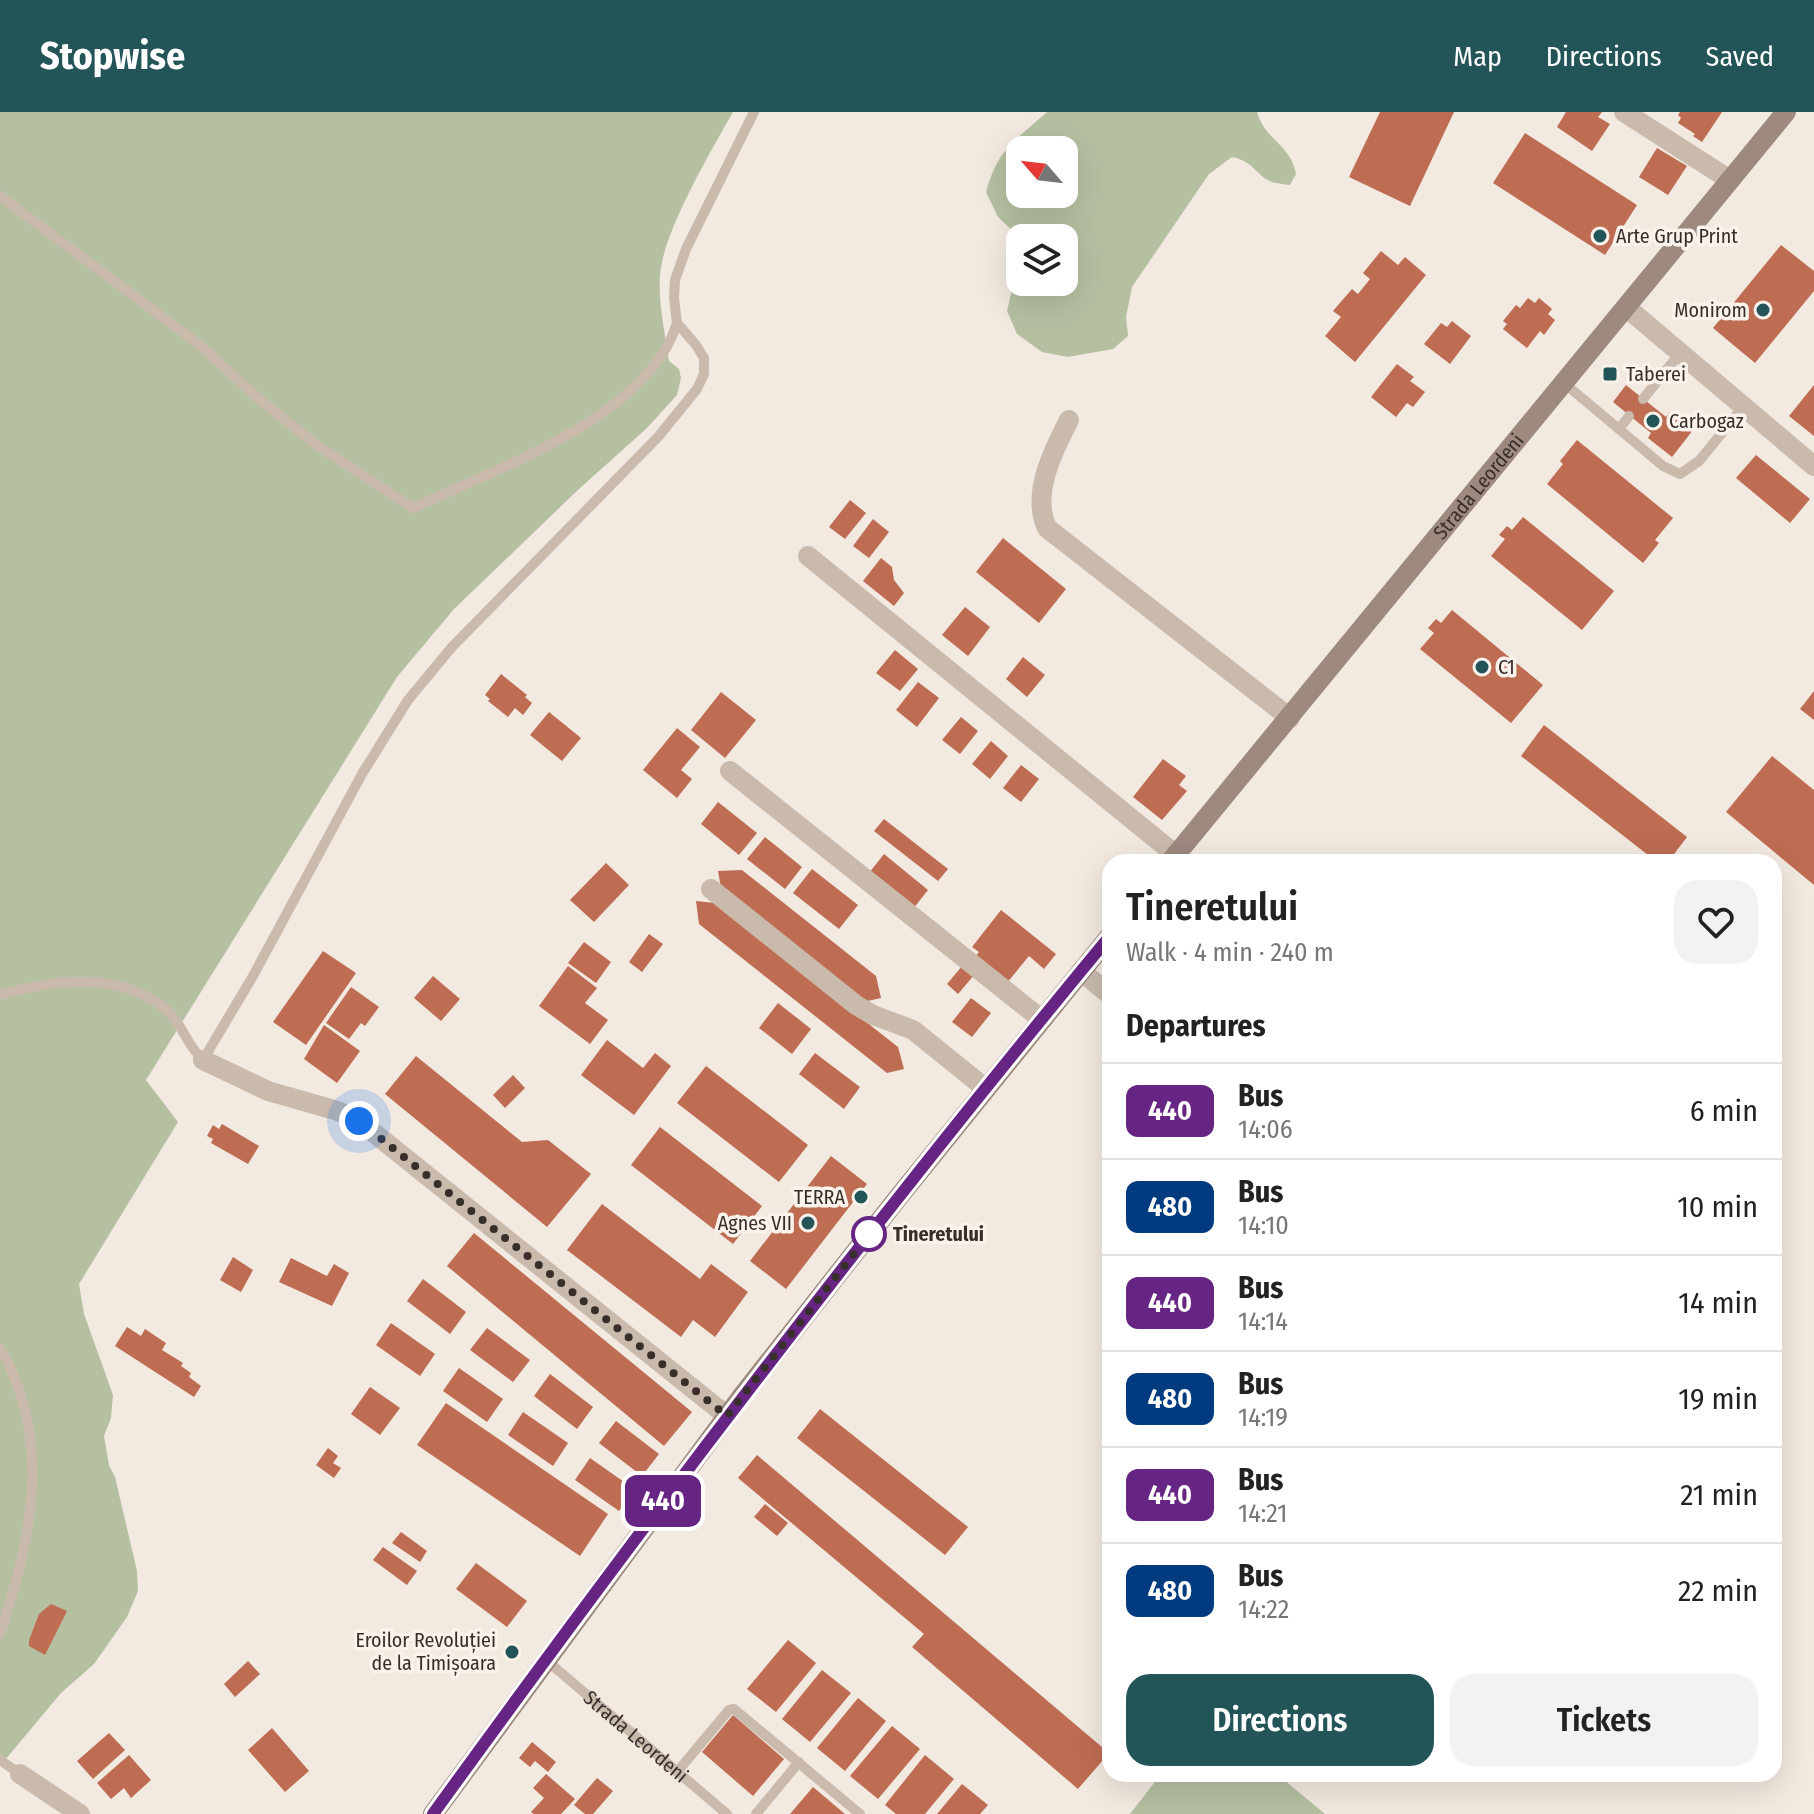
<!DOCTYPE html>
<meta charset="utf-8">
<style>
body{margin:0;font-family:"Fira Sans Condensed",sans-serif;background:#f2f2f2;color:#222;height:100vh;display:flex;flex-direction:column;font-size:30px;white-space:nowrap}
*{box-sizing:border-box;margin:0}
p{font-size:26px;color:#767676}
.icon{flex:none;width:44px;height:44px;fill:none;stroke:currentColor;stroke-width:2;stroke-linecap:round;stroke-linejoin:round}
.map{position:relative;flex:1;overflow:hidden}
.sheet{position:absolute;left:1102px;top:742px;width:680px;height:928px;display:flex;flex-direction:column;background:#fff;border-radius:24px;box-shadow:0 8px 32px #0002}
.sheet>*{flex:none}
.badge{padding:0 16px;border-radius:12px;font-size:28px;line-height:52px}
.needle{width:52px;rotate:298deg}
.buttons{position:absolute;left:1006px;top:24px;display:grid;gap:16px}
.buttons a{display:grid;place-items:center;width:72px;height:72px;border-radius:16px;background:#fff;box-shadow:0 8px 32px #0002;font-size:40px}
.you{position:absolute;width:40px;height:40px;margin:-20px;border:6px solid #fff;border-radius:50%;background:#1a73e8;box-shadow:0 0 0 12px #1a73e833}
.map>.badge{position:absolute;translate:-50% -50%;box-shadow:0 0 0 4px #fff}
h2{padding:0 24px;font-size:30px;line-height:72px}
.round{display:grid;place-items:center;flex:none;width:84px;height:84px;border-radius:24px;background:#f2f2f2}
.summary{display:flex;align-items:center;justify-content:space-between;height:136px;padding:0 24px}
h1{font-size:38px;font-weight:600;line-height:60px}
.primary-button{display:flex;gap:16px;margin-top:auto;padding:16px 24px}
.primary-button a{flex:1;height:92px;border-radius:24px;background:#235457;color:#fff;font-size:32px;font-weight:600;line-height:92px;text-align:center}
.primary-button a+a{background:#f2f2f2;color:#222}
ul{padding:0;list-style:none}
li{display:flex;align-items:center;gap:24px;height:96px;padding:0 24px;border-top:2px solid #e0e0e0}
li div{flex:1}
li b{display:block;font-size:30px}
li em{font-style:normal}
li .badge{min-width:88px;font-weight:700;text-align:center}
header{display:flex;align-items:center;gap:48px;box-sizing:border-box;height:112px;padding:0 40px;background:#235457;color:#fff}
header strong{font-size:38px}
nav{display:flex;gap:44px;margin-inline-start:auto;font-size:28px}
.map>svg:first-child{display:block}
.green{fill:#b5c0a1;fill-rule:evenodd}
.building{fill:#be6c52}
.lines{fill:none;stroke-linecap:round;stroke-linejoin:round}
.service{stroke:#c9baac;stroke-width:10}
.minor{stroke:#c9baac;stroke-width:20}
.secondary{stroke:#9d897e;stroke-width:20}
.line-casing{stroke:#fff;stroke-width:18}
.line{stroke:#662483;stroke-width:12}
.walk{stroke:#382f2b;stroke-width:8;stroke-dasharray:0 14.4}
.poi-dot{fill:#235457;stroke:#f9f3ec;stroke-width:3}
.stop-dot{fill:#fff;stroke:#662483;stroke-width:4}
.labels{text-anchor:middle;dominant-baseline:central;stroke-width:7;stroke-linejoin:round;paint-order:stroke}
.poi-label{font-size:20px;fill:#382f2b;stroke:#f9f3ec;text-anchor:start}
.street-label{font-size:20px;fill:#382f2b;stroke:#f9f3ec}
.stop-label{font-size:20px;font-weight:bold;fill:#382f2b;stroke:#f9f3ec;text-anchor:start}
</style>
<header>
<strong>Stopwise</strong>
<nav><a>Map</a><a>Directions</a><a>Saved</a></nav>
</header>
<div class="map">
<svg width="1814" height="1702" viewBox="0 0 1814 1702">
<rect width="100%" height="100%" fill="#f2e9e0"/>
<!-- green -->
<g class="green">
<path d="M0 0H733C711 39 663 120 660 163 658 191 665 220 669 249L679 257 681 266 677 283 647 316 580 376 454 497 397 565 146 968 178 1010 79 1172 84 1202 113 1283 111 1306 104 1324 109 1353 115 1365 137 1459 138 1479 127 1505 94 1552 61 1581 0 1654Z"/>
<path d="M1047 0H1257C1266 30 1290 31 1296 62L1290 73C1284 72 1276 72 1270 69 1256 63 1253 49 1232 45L1209 62 1132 175 1126 205 1128 224 1113 237 1068 245 1042 240 1017 222 1007 199 1020 143V170H1064V126H1020L998 105 986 80C999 35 1014 30 1047 0ZM1020 38H1064V82H1020Z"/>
<polygon points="1161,1662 1277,1662 1325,1702 1130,1702"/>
</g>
<!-- building -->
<g class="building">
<polygon points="1380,0 1454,0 1410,94 1349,65"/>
<polygon points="1566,0 1602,0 1598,5 1610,12 1592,39 1557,15"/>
<polygon points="1680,0 1722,0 1702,30 1693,24 1695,22 1678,11 1681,6 1678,3"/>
<polygon points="1525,21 1637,93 1605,143 1493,71"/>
<polygon points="1657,36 1687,54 1668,83 1639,65"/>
<polygon points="1781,133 1814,159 1814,179 1755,251 1713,216"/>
<polygon points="1381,139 1398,153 1405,145 1426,163 1355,250 1325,224 1341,205 1333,199 1352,177 1358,182 1370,167 1363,161"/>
<polygon points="1528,186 1535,191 1539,186 1552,197 1548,202 1555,208 1544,223 1540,219 1527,236 1503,217 1507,212 1503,209 1516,193 1520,196"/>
<polygon points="1452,209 1471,224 1450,252 1424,232 1441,211 1447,215"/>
<polygon points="1397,252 1414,265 1410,269 1425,280 1413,295 1407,291 1396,305 1371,285"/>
<polygon points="1626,273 1666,305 1670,300 1693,318 1672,345 1648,326 1651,321 1613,290"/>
<polygon points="1814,273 1814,324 1789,304"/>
<polygon points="1577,328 1673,406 1655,428 1659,431 1643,451 1547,372 1563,352 1560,349"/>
<polygon points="1756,343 1810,387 1790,411 1736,366"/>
<polygon points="850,388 866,401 845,427 829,415"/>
<polygon points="1523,405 1614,479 1582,518 1491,444 1505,427 1499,423 1507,414 1512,418"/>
<polygon points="873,407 889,420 869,446 853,434"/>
<polygon points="1003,426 1066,477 1039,511 976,460"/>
<polygon points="881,446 892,455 894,468 904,481 894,494 863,469"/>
<polygon points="965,495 990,515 968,544 942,523"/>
<polygon points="1452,498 1543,573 1511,611 1420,537 1434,521 1428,516 1436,507 1441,511"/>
<polygon points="895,538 918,557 900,579 876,561"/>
<polygon points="1023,545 1045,563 1027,585 1006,567"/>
<polygon points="501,562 527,583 525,585 532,591 523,603 515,596 508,605 488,589 490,587 485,583"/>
<polygon points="918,570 939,586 917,615 896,598"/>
<polygon points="1814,579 1814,608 1800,597"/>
<polygon points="721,580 756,608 725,646 691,618"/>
<polygon points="549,600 581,626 562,649 530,623"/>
<polygon points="961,605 978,619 960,642 942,628"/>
<polygon points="1544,613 1687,725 1668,750 1657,750 1521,644"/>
<polygon points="677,616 700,635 681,658 692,667 677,686 643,658"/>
<polygon points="991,629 1008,644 990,667 972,652"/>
<polygon points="1772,644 1814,678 1814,773 1726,700"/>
<polygon points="1163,647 1186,664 1179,673 1187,679 1162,708 1133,685"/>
<polygon points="1021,653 1039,667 1021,690 1003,676"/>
<polygon points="718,690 757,721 739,743 701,712"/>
<polygon points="884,707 948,757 938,769 874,719"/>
<polygon points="765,725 802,755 785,777 747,747"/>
<polygon points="884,742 928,778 913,797 869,761"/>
<polygon points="606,751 629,773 594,810 570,788"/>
<polygon points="812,757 858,793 839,817 793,781"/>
<polygon points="742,758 876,864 881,886 863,890 721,776 718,759"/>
<polygon points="696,789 715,791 898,935 904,957 887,961 699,812"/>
<polygon points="1001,798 1056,842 1044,857 1029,844 1006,872 974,846 979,840 972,835"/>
<polygon points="649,822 663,832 642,860 629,850"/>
<polygon points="584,830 611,850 596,871 568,851"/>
<polygon points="323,839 356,861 306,933 273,910"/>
<polygon points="963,853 975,862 958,882 947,872"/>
<polygon points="568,854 597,876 585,891 608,908 590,932 539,894"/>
<polygon points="433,864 460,887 441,909 414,886"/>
<polygon points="351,875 379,895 365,914 361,911 349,927 326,911"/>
<polygon points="971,886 991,901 972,925 952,910"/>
<polygon points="778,891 811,917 792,942 759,916"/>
<polygon points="324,913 360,939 337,971 304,947"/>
<polygon points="607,928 643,956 655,941 671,954 634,1003 581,963"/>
<polygon points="815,941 860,975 844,997 799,962"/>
<polygon points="416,944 522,1030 548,1028 591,1062 547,1115 385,982"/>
<polygon points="706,954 808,1033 779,1070 677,991"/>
<polygon points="513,963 525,976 505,996 493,983"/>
<polygon points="222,1012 259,1034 248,1052 211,1031 213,1027 207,1024 213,1013 219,1017"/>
<polygon points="660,1015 762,1094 733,1132 631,1053"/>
<polygon points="831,1044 867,1072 786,1177 750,1149"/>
<polygon points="602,1092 700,1167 711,1152 748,1180 715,1225 693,1208 681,1225 567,1138"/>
<polygon points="474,1121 692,1300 664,1334 447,1154"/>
<polygon points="233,1145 253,1158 241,1180 220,1168"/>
<polygon points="291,1146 327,1164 334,1152 349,1161 332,1194 279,1170"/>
<polygon points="423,1167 466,1200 450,1222 407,1189"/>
<polygon points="391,1211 435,1242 420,1264 376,1233"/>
<polygon points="127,1215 141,1224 145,1217 166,1231 162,1238 183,1251 181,1254 191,1261 189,1265 201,1274 194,1285 115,1234"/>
<polygon points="487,1216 530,1248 513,1270 470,1238"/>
<polygon points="459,1256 503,1287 487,1310 443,1279"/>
<polygon points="550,1262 593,1295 577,1317 534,1284"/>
<polygon points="370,1275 400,1296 380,1323 351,1302"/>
<polygon points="446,1291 608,1402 580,1444 417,1333"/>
<polygon points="820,1297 968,1415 945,1443 797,1326"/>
<polygon points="523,1300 568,1331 553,1354 508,1323"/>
<polygon points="616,1309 659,1342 642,1364 599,1331"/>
<polygon points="328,1336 338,1344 333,1351 341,1356 334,1366 316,1353"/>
<polygon points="757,1343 1109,1641 1078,1677 912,1535 924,1522 738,1366"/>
<polygon points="590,1346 634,1377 619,1399 575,1368"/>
<polygon points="765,1392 788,1411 777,1424 754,1405"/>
<polygon points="401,1420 427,1439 420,1450 392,1431"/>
<polygon points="383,1435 417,1459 407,1473 373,1448"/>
<polygon points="476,1451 527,1489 507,1515 456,1477"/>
<polygon points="51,1492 67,1499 45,1543 29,1534 29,1528 39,1502"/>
<polygon points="788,1528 816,1551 776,1600 747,1577"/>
<polygon points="248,1549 260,1562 235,1585 224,1572"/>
<polygon points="822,1558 851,1581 810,1630 782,1607"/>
<polygon points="858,1586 886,1609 845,1659 817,1636"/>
<polygon points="733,1603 784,1647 753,1684 702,1640"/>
<polygon points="892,1614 920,1637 878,1687 850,1664"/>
<polygon points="272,1616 309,1659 285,1680 248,1638"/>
<polygon points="109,1621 125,1638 93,1667 77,1649"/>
<polygon points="532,1630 556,1650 548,1660 535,1649 530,1655 519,1646"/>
<polygon points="129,1643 151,1668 131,1686 124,1676 111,1687 97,1671"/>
<polygon points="925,1643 954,1667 925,1702 896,1702 885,1693"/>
<polygon points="546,1662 575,1687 561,1702 534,1702 531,1700 544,1686 533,1676"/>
<polygon points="597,1666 613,1679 593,1702 585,1702 574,1693"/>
<polygon points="962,1672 988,1693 980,1702 937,1702"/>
<polygon points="813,1675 845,1702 790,1702"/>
</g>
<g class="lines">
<!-- service -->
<g class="service">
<path d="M0 84 200 233 258 286 318 334 413 396C495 357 649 305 677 211"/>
<polyline points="1564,271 1663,354 1680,362 1699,349 1744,294"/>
<polyline points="1643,287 1680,241"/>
<polyline points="1619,317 1629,304"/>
<path d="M0 883C54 867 121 859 167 898 183 913 187 934 203 948L253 864 362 662 408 588 452 535 658 325 697 277 704 262V246L696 233 677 211 674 186 675 168 686 137 754 0"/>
<path d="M0 1236C53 1328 32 1426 0 1522"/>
<path id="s1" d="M546 1548 727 1702"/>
<polyline points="0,1648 20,1662"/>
<polyline points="677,1660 729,1598 734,1597 860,1702"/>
<polyline points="756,1702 799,1650"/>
</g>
<!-- minor -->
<g class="minor">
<polyline points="1624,0 1730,68"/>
<polyline points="1626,195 1814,354"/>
<path d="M1069 308C1053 339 1031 382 1047 416L1290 606"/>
<polyline points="808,444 1176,743"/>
<polyline points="730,659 1041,907"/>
<polyline points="711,777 856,893 873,903 913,918 985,976"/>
<polyline points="1081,859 1110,883"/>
<polyline points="203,948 268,979 338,999 359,1009 727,1304"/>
<polyline points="20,1662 80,1702"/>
</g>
<!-- secondary -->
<g class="secondary">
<path id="s2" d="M1170 750 1786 0"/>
<polyline points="433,1702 742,1284 897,1087 1110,824"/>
</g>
</g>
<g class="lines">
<!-- line casing -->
<g class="line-casing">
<path id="line" d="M433 1702C650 1402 874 1109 1110 824"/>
</g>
<!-- line -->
<use href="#line" class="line"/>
<!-- walk -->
<polyline class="walk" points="359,1009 727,1304 871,1120 869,1122"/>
</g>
<!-- markers -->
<g class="poi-dot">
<circle cx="1600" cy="124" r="8"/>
<circle cx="1763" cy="198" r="8"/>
<rect x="1602" y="254" width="16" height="16" rx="4"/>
<circle cx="1653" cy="309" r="8"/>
<circle cx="1482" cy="555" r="8"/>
<circle cx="861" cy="1085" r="8"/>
<circle cx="808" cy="1111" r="8"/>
<circle cx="512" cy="1540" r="8"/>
</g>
<circle class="stop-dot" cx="869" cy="1122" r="16"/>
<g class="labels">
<!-- poi labels -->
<g class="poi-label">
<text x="1616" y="124">Arte Grup Print</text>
<text x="1747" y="198" text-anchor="end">Monirom</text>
<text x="1626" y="262">Taberei</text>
<text x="1669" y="309">Carbogaz</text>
<text x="1498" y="555">C1</text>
<text x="845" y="1085" text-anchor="end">TERRA</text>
<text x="792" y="1111" text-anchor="end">Agnes VII</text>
<text x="496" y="1528" text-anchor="end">Eroilor Revoluției<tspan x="496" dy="23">de la Timișoara</tspan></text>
</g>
<!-- street labels -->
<g class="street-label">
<text stroke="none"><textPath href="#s2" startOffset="486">Strada Leordeni</textPath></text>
<text stroke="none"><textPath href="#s1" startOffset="118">Strada Leordeni</textPath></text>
</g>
<!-- stop labels -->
<g class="stop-label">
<text x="893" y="1122">Tineretului</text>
</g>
</g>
</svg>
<div class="buttons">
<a><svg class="needle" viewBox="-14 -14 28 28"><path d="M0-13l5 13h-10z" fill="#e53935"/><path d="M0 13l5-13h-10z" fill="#767676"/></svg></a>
<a><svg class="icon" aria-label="layers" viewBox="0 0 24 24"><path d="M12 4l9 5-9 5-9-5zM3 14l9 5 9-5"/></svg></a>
</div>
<div class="you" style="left:359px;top:1009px"></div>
<b class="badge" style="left:663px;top:1389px;background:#662483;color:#fff">440</b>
<section class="sheet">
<div class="summary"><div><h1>Tineretului</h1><p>Walk · 4 min · 240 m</p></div><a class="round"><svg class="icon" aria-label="heart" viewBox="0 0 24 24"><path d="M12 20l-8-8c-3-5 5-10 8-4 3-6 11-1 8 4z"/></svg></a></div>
<h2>Departures</h2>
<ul>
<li><span class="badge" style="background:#662483;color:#fff">440</span><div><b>Bus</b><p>14:06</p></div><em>6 min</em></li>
<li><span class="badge" style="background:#003b80;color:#fff">480</span><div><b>Bus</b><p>14:10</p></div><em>10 min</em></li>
<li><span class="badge" style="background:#662483;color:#fff">440</span><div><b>Bus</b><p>14:14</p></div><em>14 min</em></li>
<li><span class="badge" style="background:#003b80;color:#fff">480</span><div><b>Bus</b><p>14:19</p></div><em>19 min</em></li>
<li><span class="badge" style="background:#662483;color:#fff">440</span><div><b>Bus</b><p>14:21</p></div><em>21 min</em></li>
<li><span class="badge" style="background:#003b80;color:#fff">480</span><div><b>Bus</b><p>14:22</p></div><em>22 min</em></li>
</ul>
<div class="primary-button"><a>Directions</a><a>Tickets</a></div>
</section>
</div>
